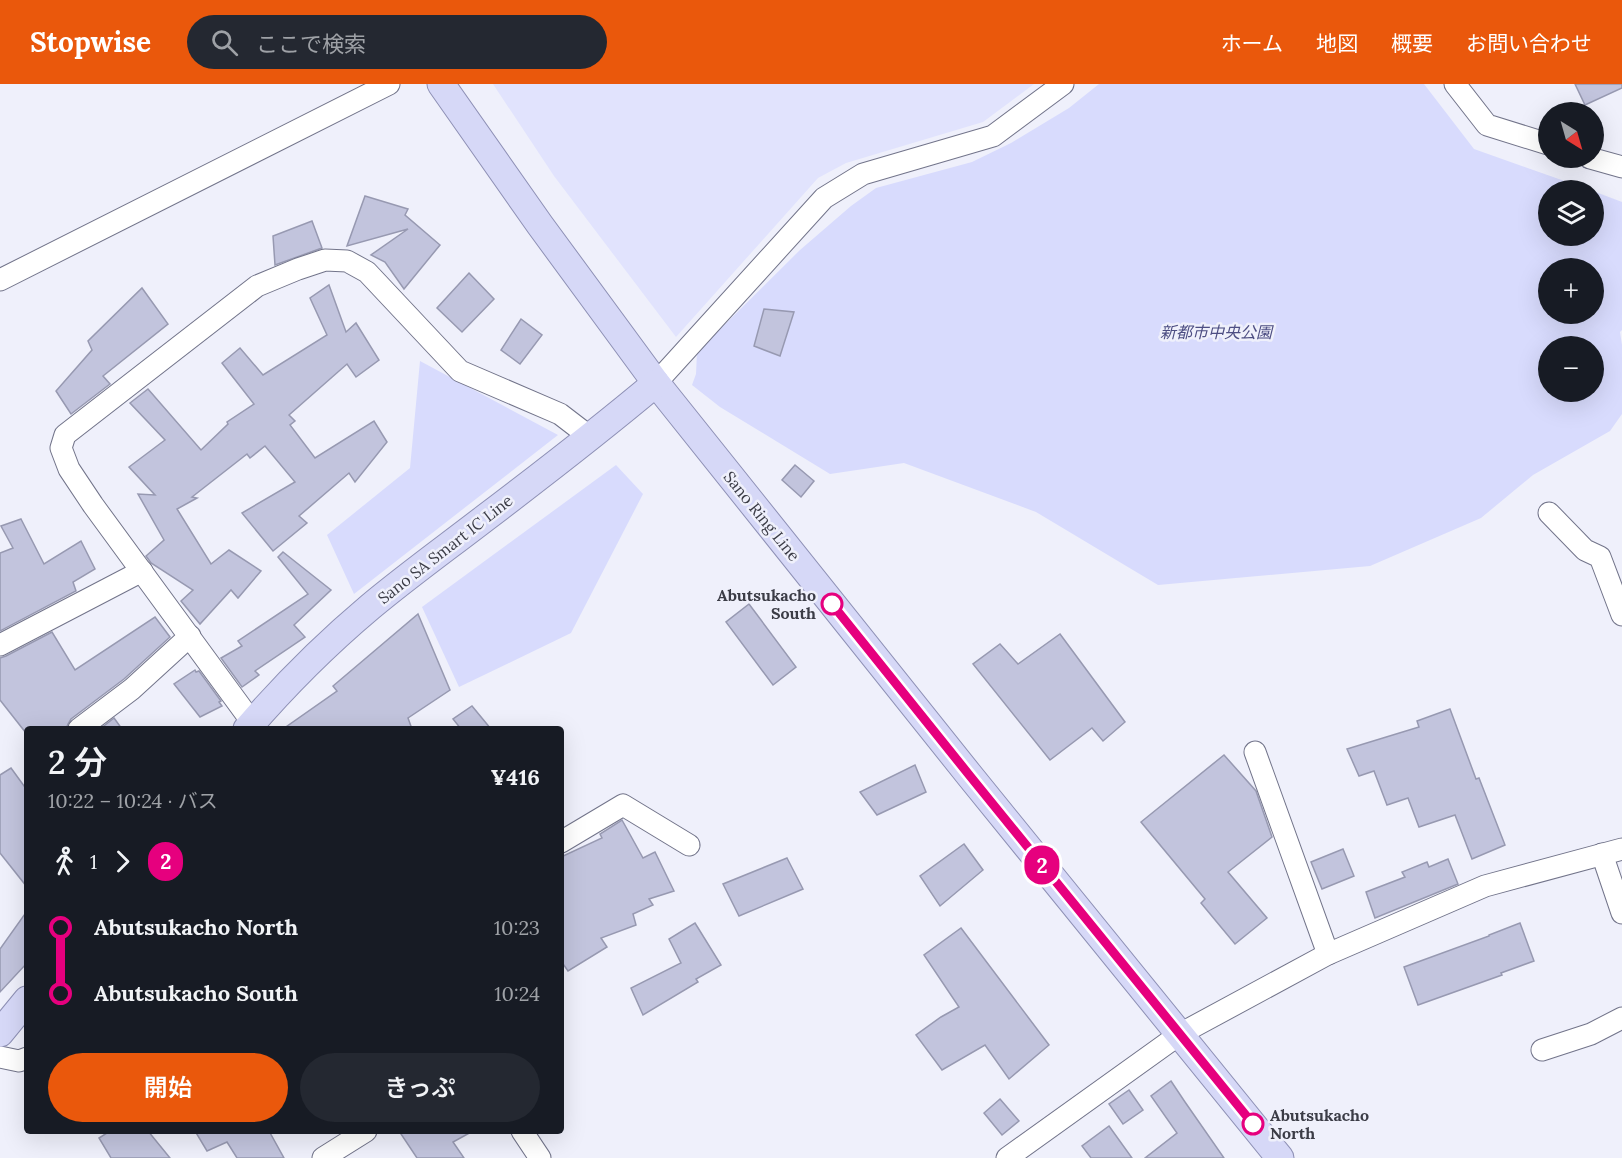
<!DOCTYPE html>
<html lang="ja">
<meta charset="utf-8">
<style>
body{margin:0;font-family:Lora,"Noto Sans JP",serif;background:#242831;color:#f1f3f6;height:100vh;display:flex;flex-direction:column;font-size:22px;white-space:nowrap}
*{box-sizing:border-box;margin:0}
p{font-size:20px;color:#9ea1a6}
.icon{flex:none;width:33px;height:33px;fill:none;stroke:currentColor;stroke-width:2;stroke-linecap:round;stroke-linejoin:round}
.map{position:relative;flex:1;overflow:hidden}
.details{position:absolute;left:24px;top:642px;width:540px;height:408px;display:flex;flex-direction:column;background:#171b24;border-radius:6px;box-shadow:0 6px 24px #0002}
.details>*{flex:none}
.badge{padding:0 12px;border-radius:20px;font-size:21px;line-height:39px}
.needle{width:39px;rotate:143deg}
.controls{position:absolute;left:1538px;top:18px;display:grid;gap:12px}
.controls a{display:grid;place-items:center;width:66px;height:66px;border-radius:50%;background:#171b24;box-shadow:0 6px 24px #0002;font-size:30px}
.map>.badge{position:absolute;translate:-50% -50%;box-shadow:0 0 0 3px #fff}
.legs{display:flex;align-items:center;gap:9px;height:66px;padding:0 24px;font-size:20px}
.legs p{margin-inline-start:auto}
.summary{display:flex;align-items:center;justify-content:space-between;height:102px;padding:0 24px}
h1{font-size:33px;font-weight:600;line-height:45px}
.action{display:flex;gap:12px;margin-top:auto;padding:12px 24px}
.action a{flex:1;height:69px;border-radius:36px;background:#ea580c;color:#fff;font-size:24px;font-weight:600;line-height:69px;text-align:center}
.action a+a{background:#242831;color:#f1f3f6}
ul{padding:0 24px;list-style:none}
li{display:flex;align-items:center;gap:21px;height:66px;font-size:22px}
li i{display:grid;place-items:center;width:9px;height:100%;margin:0 8px;background:currentColor}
li i::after{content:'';width:15px;height:15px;margin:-8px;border:4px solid;border-radius:50%;background:#171b24}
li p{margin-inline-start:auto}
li:first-child i{background:linear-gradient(#0000 50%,currentColor 0)}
li:last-child i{background:linear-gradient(currentColor 50%,#0000 0)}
header{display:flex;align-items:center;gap:36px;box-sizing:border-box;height:84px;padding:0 30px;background:#ea580c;color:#fff}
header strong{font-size:28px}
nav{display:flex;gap:33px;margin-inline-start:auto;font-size:21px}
.search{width:420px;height:54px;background:#242831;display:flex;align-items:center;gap:15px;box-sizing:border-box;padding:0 21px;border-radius:33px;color:#9ea1a6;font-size:22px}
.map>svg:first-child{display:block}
.built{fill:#e1e3fd}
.green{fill:#d8dbfd;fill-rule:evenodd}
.building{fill:#c2c4dd;stroke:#9799b1;stroke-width:1.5}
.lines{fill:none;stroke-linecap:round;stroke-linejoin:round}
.minor-casing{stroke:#72748a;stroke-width:23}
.major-casing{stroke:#8e90b5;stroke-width:29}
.minor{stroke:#fff;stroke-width:21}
.major{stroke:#d6d8f7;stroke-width:27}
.line-1-casing{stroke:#fff;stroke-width:14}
.line-1{stroke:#e6007e;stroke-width:9}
.stop-1-dot{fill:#fff;stroke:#e6007e;stroke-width:3}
.labels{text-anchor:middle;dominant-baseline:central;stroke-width:5;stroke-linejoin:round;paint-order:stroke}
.park-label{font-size:16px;font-style:italic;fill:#4d4e83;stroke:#eff0fb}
.street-label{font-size:16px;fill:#3b3c46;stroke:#eff0fb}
.stop-label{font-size:16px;font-weight:bold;fill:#3b3c46;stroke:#eff0fb;text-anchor:end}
</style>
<header>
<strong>Stopwise</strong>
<div class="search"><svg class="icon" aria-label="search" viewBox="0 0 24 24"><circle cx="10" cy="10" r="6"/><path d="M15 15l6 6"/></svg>ここで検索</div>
<nav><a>ホーム</a><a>地図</a><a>概要</a><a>お問い合わせ</a></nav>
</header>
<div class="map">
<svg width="1622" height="1074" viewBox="0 0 1622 1074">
<rect width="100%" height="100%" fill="#eff0fb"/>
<!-- built -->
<polygon class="built" points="493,0 1034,0 983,38 846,79 818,94 676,253 554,92"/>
<!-- green -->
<g class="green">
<path d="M1099 0H1424L1474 65 1590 106H1548V152H1593V107L1622 118V246L1620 248 1622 261V330L1610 347 1533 391 1481 434 1370 482 1158 501 1036 428 904 379 830 390 720 323 692 301 696 290 697 268 800 166 851 122 876 104 972 78 1011 59 1069 24ZM1548 184H1593V230H1548ZM1548 262H1593V308H1548Z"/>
<polygon points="420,277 558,351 354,510 327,451 410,384"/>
<polygon points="616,381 643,410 571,549 459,603 422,523"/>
</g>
<!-- building -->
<g class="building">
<polygon points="1575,0 1622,0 1622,4 1585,21"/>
<polygon points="365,112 408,125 405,131 440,161 404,205 385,178 371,171 408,145 347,162"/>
<polygon points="312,137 322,164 275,181 273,152"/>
<polygon points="469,189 494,215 462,248 437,224"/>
<polygon points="329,201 346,248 356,239 379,276 356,293 347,280 289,331 295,337 290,341 315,374 374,337 387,358 355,398 349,389 299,432 307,439 273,467 242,429 295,398 265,362 250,374 247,370 192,413 197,414 177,425 211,480 229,466 261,487 238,514 231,506 200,540 181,517 193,506 151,479 146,472 164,456 138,410 155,411 129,383 165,356 130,319 148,305 201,366 228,340 227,338 254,320 222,279 240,264 263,291 327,251 310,214"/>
<polygon points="142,204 168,240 103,292 110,300 71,330 56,307 92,266 88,257"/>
<polygon points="764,225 794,228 780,272 754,262"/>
<polygon points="521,235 542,251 520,280 501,266"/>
<polygon points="795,381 814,397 801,413 782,396"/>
<polygon points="21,435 44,480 81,457 95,485 73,498 76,507 0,547 0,469 13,464 1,442"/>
<polygon points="283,468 331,506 294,541 305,553 255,587 259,591 242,603 221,574 242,562 238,557 308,510 278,473"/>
<polygon points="749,520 796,583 773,601 726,538"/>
<polygon points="418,530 450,606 408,634 412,645 283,645 337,607 333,602"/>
<polygon points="155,533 170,553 124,595 71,635 68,640 66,645 27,645 26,649 0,616 0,574 6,572 52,548 75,586"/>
<polygon points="1060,550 1125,638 1103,657 1092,644 1050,676 973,580 1000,560 1018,580"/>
<polygon points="195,586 196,588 199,587 221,617 219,618 222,622 200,633 174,600"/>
<polygon points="472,622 491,645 461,645 453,635"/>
<polygon points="1450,625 1476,695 1479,694 1505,761 1472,775 1455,731 1419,743 1408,714 1387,721 1374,687 1359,692 1347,665 1419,643 1417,637"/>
<polygon points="114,634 122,645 100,645"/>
<polygon points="1224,671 1256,707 1272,753 1228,788 1267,834 1235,860 1201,819 1205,815 1141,738"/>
<polygon points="915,681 926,708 877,731 860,708"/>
<polygon points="11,684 27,706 27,803 0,769 0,691"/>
<polygon points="622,736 643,774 655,768 674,807 649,815 653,821 633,830 636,841 601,854 607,863 568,887 561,877 561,773 602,754 600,750"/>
<polygon points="964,760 983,786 940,822 920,792"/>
<polygon points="1343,765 1354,792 1322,805 1311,778"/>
<polygon points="787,774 803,805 739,832 723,800"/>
<polygon points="1448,775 1458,800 1375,834 1366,808 1405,793 1402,788 1427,778 1429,783"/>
<polygon points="27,827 27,879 0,908 0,865"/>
<polygon points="695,839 721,881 696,895 698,898 643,931 631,904 681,879 669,855"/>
<polygon points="1520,839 1534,877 1501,889 1502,891 1418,921 1404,883 1489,852 1489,851"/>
<polygon points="961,844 1049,961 1009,995 985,961 942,986 916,951 941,933 959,923 924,871"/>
<polygon points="1171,997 1185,1018 1224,1074 1145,1074 1177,1049 1151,1012"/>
<polygon points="1129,1006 1143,1026 1123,1040 1109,1020"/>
<polygon points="1000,1015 1019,1037 1002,1051 984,1029"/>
<polygon points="1109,1042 1132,1074 1091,1074 1082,1062"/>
<polygon points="110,1047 148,1047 170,1074 111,1074 99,1054"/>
<polygon points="195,1047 269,1047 284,1074 237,1074 227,1058 207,1067"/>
<polygon points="399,1047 473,1047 453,1058 464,1074 417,1074"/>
</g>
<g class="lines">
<!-- minor casing -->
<g class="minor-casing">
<g id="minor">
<polyline points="1455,0 1487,41 1548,60"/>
<polyline points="1590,74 1622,83"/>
<polyline points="0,196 389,0"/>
<polyline points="656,299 824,114 863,90 993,52 1063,0"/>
<polyline points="1549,429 1585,466 1600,473 1622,531"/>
<polyline points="0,561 142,487"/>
<polyline points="79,645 132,605 190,552"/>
<polyline points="257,645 93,421 69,385 61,364 65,351 257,202 298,185 325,176 347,177 367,188 460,287 560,330 590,353"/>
<polyline points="1255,668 1328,870"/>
<polyline points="561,758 623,721 689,761"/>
<polyline points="1602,770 1622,829"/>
<polyline points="1542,966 1591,950 1622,934"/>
<polyline points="0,973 19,977 27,974"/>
<polyline points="522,1047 540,1074"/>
<polyline points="323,1074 366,1047"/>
<polyline points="1007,1074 1180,950 1328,870 1485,802 1622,765"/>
</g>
</g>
<!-- major casing -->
<g class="major-casing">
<g id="major">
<polyline points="441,0 540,141 656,299 970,692 1280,1074"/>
<path d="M247 645C284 602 326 560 370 523 407 492 446 464 485 434 543 390 600 346 656 299"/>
<polyline points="0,949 27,916"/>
</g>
</g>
<!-- minor -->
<use href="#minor" class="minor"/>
<!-- major -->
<use href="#major" class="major"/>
</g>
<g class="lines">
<!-- line-1 casing -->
<g class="line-1-casing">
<polyline id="line-1" points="832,520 970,692 1253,1040"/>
</g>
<!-- line-1 -->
<use href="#line-1" class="line-1"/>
</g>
<!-- markers -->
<g class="stop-1-dot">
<circle cx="832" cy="520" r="10"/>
<circle cx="1253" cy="1040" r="10"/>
</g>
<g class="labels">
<!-- park labels -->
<g class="park-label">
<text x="1216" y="248">新都市中央公園</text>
</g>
<!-- street labels -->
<g class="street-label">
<text transform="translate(762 432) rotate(51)">Sano Ring Line</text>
<text transform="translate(445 465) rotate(-38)">Sano SA Smart IC Line</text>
</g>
<!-- stop labels -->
<g class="stop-label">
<text x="816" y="511">Abutsukacho<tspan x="816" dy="18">South</tspan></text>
<text x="1270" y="1031" text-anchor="start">Abutsukacho<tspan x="1270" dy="18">North</tspan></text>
</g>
</g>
</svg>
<div class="controls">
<a><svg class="needle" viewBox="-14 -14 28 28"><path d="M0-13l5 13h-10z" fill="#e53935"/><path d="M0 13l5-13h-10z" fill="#9ea1a6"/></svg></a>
<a><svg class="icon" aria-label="layers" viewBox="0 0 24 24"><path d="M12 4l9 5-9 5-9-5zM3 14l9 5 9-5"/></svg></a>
<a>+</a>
<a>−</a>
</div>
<b class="badge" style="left:1042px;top:781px;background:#e6007e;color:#fff">2</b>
<section class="details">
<div class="summary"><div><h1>2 分</h1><p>10:22 – 10:24 · バス</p></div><b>¥416</b></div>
<div class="legs"><svg class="icon" aria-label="walk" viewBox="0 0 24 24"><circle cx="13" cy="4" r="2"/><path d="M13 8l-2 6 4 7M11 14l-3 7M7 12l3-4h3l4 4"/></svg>1<svg class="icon" aria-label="forward" viewBox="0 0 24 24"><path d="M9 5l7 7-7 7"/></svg><b class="badge" style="background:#e6007e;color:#fff">2</b></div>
<ul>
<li><i style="color:#e6007e"></i><b>Abutsukacho North</b><p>10:23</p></li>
<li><i style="color:#e6007e"></i><b>Abutsukacho South</b><p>10:24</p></li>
</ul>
<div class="action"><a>開始</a><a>きっぷ</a></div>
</section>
</div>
